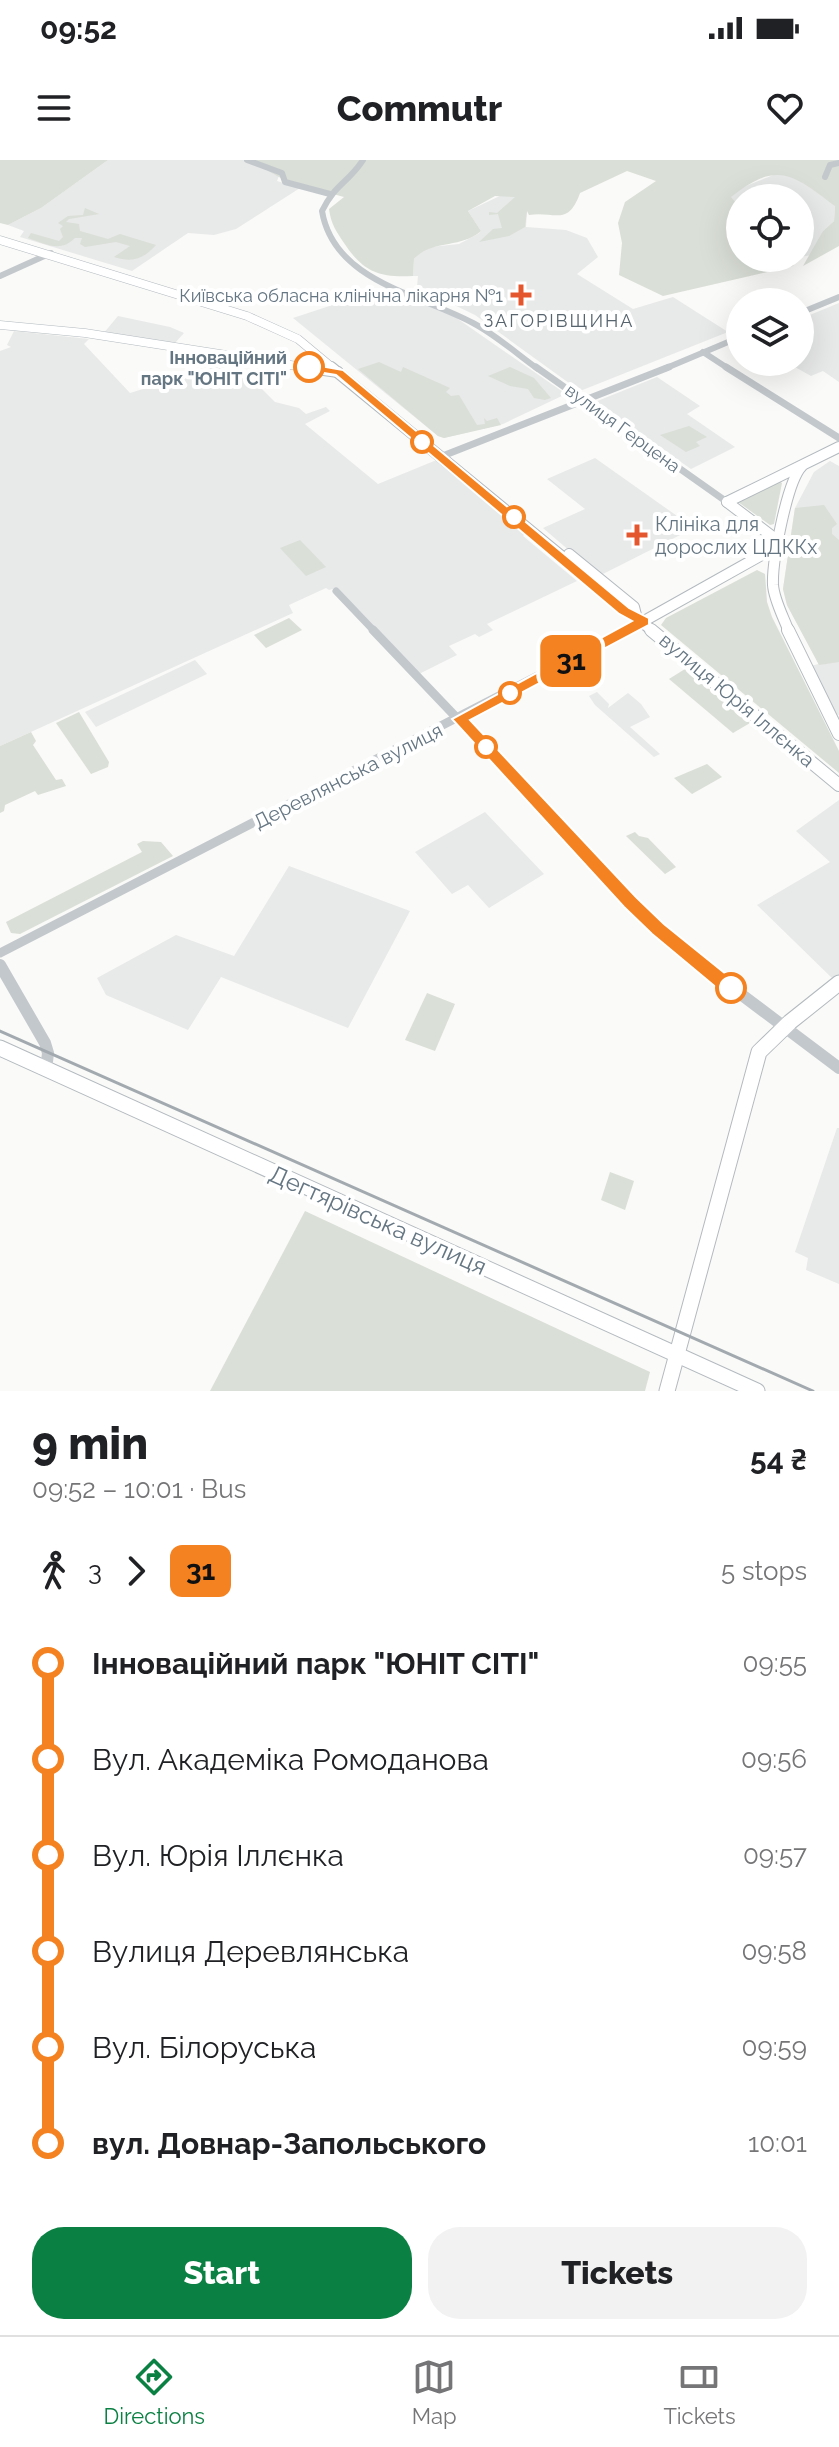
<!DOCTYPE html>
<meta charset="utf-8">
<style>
body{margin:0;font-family:Raleway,sans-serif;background:#f2f2f2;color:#202124;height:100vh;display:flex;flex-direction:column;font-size:30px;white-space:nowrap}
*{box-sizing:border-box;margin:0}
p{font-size:26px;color:#757577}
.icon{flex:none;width:44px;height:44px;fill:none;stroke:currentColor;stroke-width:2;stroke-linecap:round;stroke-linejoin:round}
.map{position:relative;height:1231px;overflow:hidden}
.sheet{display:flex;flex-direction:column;background:#fff;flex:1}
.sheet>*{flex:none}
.badge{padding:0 16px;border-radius:12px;font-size:28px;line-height:52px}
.tools{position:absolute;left:726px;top:24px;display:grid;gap:16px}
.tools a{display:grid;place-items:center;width:88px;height:88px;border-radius:50%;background:#fff;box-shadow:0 8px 32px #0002;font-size:40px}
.map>.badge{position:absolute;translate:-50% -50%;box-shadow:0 0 0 4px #fff}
.legs{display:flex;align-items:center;gap:12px;height:88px;padding:0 32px;font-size:26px}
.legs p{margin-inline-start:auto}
.headline{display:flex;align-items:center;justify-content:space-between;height:136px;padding:0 32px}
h1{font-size:44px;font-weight:800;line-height:60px}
.primary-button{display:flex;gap:16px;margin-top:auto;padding:16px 32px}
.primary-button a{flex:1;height:92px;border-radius:32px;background:#0b8043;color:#fff;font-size:32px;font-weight:800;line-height:92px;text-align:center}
.primary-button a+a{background:#f2f2f2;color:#202124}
ul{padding:0 32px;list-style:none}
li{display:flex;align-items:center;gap:28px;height:96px;font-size:30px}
li i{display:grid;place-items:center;width:12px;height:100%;margin:0 10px;background:currentColor}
li i::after{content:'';width:20px;height:20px;margin:-10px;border:6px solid;border-radius:50%;background:#fff}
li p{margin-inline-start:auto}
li:first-child i{background:linear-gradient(#0000 50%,currentColor 0)}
li:last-child i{background:linear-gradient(currentColor 50%,#0000 0)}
.status{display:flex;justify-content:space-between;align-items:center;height:56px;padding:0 40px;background:#fff;direction:ltr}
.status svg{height:22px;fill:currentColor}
header{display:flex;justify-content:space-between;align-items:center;height:104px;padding:0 32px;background:#fff;font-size:36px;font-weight:800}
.menu{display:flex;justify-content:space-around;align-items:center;height:112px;border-top:2px solid #e0e0e0;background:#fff;font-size:22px;color:#757577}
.menu a{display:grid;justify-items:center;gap:4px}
.menu .current{color:#0b8043}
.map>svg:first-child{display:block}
.built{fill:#e8e9e9}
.green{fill:#dadfd7}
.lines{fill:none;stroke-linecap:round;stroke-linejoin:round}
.secondary-far3-casing{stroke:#b3babf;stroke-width:9}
.secondary-far2-casing{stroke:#b3babf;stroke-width:12}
.secondary-far1-casing{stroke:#b3babf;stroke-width:14}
.secondary-casing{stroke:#b3babf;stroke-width:17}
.street-far3{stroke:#c3c8cc;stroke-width:6}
.street-far2{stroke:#c3c8cc;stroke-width:7}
.street-far1{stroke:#c3c8cc;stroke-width:9}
.street{stroke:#c3c8cc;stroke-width:12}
.secondary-far3{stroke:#fff;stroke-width:8}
.secondary-far2{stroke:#fff;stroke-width:10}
.secondary-far1{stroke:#fff;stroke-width:12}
.secondary{stroke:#fff;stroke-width:15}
.tram{stroke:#a2aab0;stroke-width:3}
.line-1{fill:#f58220;stroke:#fff;stroke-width:2}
.poi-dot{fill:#e4572e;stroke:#fff;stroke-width:3}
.stop-1-dot{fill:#fff;stroke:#f58220;stroke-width:4}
.labels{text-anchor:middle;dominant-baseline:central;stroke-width:8;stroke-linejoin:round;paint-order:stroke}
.far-poi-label{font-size:18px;fill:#657683;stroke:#fff;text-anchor:end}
.far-neighbourhood-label{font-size:18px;letter-spacing:2px;fill:#57646e;stroke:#fff}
.far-stop-label{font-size:18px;font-weight:bold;fill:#657683;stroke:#fff;text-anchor:end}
.far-street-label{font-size:18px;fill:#657683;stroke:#fff}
.poi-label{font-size:20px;fill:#657683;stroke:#fff;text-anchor:start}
.street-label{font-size:20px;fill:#657683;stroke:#fff}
.near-street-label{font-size:24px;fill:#657683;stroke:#fff}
</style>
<div class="status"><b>09:52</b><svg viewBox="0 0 49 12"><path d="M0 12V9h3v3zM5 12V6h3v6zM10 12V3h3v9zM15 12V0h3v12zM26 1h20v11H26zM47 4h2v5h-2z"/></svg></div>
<header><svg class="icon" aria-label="menu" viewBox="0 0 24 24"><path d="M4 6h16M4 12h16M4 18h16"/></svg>Commutr<svg class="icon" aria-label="heart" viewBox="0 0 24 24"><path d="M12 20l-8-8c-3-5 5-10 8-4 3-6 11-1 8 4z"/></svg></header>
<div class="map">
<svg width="839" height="1231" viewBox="0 0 839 1231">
<rect width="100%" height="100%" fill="#fafaf8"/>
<!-- built -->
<g class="built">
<polygon points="108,0 243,0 280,13 277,21 300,28 236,69 214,75 188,73 132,111 20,77 24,71 8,65 41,48"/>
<polygon points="781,12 795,16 835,45 834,61 823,71 812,95 800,97 800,38 740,38 740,48 730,37 741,28"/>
<polygon points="504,34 516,36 527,50 526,67 566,70 587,78 598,97 577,114 633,149 673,137 728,172 580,231 475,155 417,127 418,116 413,116 414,99 420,92 430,87 459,84 478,74 481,71 468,51"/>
<polygon points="387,127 455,157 566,234 503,264 444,278 438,276 293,158"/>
<polygon points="839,143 839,222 823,211 811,216 786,202 800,202 800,183 808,184 800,177 800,159"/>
<polygon points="118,156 170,167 184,173 173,185 103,174"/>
<polygon points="14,171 89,179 84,184 130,233 234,201 275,242 299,248 306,254 326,247 330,251 305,264 378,324 439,299 527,372 523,376 577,421 487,464 493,470 479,477 475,474 449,486 457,495 419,514 336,428 329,430 326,428 289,445 293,453 0,586 0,191 11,187 7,185"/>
<polygon points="657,217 700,246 687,254 735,287 691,309 595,242"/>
<polygon points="595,298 694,368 599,416 543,368 585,349 547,319"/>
<polygon points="830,301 839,306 839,555 834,554 810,506 819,504 787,445 783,429 795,348 814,312"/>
<polygon points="195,500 207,514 96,567 85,552"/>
<polygon points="597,532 609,544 608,548 628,533 641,544 650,557 630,567 660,594 654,597 595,545 589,536"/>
<polygon points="839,640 839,818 835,821 757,745 830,702 796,671"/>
<polygon points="485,652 544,714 489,748 468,725 452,734 415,692"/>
<polygon points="289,706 410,751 348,868 221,817 188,870 106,835 97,818 176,775 234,796"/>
<polygon points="837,968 839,968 839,1124 806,1110 808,1098 795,1092"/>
</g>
<!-- green -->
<g class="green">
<polygon points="0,0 108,0 41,48 8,65 0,63"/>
<path d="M249 0H839V86L803 106 823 71 834 61 835 46C793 14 777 0 731 37L740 48V98H797L793 106 663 136 619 115 622 83 618 63 625 42 656 21 627 11 580 33C568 67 555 51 529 55L527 51 525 67 509 76 479 82 493 69 502 68 498 54 489 55V52L497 53 515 37 495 36 468 51 481 71C461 89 432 79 414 99L413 116C380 118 363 112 344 83 336 71 331 64 329 49L344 37 286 21Z"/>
<path d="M85 48 99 54 69 59 66 62 79 64 80 71 108 79 120 74 156 85C143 99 133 103 114 97L130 86 116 82 85 87 80 84 82 78H75C60 93 46 84 28 78L31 73 59 81 63 77 60 69 63 66 58 63 68 56 83 55Z"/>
<polygon points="379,202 401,212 403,207 450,228 446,232 451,236 459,235 477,265 485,264 484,258 487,261 497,258 501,265 444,278 438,276 358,209"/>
<polygon points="510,207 534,218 551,238 545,240 534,238 528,229 510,226 488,216"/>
<polygon points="689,266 707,277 696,282 700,286 686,292 660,275"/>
<polygon points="779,321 782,323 774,364 770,365 738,342 739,339"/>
<polygon points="824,345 837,364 832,368 832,374 839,380 839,502 819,505 787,445 783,429 795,348"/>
<polygon points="300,380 326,407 306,416 280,388"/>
<polygon points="757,410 765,414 767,442 772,457 839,591 839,613 661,465 666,458"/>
<polygon points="289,458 302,470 266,488 254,475"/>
<polygon points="685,509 750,563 733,573 669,519"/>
<polygon points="79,552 109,602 108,607 91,614 56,563"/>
<polygon points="31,572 36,581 33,585 56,620 62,619 66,626 38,635 35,631 5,645 4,651 0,653 0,586"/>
<polygon points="707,604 722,617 692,634 674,618"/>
<polygon points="635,672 639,676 648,678 676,707 665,714 626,676"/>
<polygon points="143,681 161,682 173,696 20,774 11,773 6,762 142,692 137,684"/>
<polygon points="427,833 455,844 435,891 405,880"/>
<polygon points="610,1012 634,1021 625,1050 601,1040"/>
<polygon points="305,1051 650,1212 645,1231 210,1231"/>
</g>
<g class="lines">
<!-- secondary-far3 casing -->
<g class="secondary-far3-casing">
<g id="secondary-far3">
<polyline points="0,80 247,156 298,179 334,209"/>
<polyline points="0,165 85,173 316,209"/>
</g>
</g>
<!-- secondary-far2 casing -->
<g class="secondary-far2-casing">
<g id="secondary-far2">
<polyline points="303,207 338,212"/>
<polyline points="331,207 654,472"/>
<polyline points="727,342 839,287"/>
<polyline points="727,342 777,380"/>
<polyline points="569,394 634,447 636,455"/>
<polyline points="644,461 776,387"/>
<path d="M789 472C784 458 774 440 773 425 772 402 787 321 802 306"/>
</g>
</g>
<!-- secondary-far1 casing -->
<g class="secondary-far1-casing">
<g id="secondary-far1">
<polyline points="651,470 839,625"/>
<polyline points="788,470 839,574"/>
</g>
</g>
<!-- secondary casing -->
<g class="secondary-casing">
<g id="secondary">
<polyline points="0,888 757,1231"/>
<polyline points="667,1231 759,892 790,862 839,823"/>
</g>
</g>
<!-- street-far3 -->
<g class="street-far3">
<polyline points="247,0 282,13 285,22 330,34"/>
<path d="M363 0C348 23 335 24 322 51 334 122 420 134 473 163 496 175 517 194 538 209"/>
<polyline points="825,17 830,5 839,3"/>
<polyline points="0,116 51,93"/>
<polyline points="800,153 839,137"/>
<polyline points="703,192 729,209"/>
<polyline points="664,209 740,177"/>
</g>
<!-- street-far2 -->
<g class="street-far2">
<polyline points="536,207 727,342"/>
<polyline points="726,207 839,278"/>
<polyline points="440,297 669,207"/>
<polyline points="336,431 375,472"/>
<polyline points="623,472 644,461"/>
</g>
<!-- street-far1 -->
<g class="street-far1">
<polyline points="373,470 658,769 705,807"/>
<polyline points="0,793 627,470"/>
</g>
<!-- street -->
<g class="street">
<polyline points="0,805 45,883 48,893 46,910"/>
<polyline points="702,805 839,908"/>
</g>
<!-- secondary-far3 -->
<use href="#secondary-far3" class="secondary-far3"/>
<!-- secondary-far2 -->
<use href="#secondary-far2" class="secondary-far2"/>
<!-- secondary-far1 -->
<use href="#secondary-far1" class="secondary-far1"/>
<!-- secondary -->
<use href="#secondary" class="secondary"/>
<!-- tram -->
<polyline class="tram" points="0,871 813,1231"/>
</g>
<!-- line-1 -->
<polygon class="line-1" points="309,204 343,210 629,448 649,458 649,465 470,560 636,737 664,764 737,823 740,828 737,834 724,834 652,774 624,747 452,559 632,461 619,454 336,215 305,210 305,205"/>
<!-- markers -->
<g class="poi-dot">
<path d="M517 123h8v8h8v8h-8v8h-8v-8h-8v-8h8z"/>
<path d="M633 363h8v8h8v8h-8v8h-8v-8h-8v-8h8z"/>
</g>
<g class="stop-1-dot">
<circle cx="309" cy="207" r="14"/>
<circle cx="422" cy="282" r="10"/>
<circle cx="514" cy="357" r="10"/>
<circle cx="510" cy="533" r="10"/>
<circle cx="486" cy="587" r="10"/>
<circle cx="731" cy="828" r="14"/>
</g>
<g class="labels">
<!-- far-poi labels -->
<g class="far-poi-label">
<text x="503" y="135">Київська обласна клінічна лікарня №1</text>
</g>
<!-- far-neighbourhood labels -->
<g class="far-neighbourhood-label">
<text x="559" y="160">ЗАГОРІВЩИНА</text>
</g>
<!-- far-stop labels -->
<g class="far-stop-label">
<text x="287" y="197">Інноваційний<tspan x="287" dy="21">парк "ЮНІТ СІТІ"</tspan></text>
</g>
<!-- far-street labels -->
<g class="far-street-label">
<text transform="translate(623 268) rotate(36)">вулиця Герцена</text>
</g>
<!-- poi labels -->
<g class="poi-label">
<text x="655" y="364">Клініка для<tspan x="655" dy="23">дорослих ЦДККх</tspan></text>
</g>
<!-- street labels -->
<g class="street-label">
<text transform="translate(737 540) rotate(40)">вулиця Юрія Іллєнка</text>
<text transform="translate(348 616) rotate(-27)">Деревлянська вулиця</text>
</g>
<!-- near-street labels -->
<g class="near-street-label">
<text transform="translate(378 1060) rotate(24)">Дегтярівська вулиця</text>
</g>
</g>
</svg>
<div class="tools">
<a><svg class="icon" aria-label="locate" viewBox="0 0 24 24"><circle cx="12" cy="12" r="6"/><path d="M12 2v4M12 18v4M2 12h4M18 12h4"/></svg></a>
<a><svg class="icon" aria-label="layers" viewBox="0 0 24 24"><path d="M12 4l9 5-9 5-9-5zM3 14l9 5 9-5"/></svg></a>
</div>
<b class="badge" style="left:571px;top:501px;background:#f58220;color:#111">31</b>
</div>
<section class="sheet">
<div class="headline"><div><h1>9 min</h1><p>09:52 – 10:01 · Bus</p></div><b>54 ₴</b></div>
<div class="legs"><svg class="icon" aria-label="walk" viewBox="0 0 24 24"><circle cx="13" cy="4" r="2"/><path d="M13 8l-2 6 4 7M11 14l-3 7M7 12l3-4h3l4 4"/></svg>3<svg class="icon" aria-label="forward" viewBox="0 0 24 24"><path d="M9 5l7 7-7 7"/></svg><b class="badge" style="background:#f58220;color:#111">31</b><p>5 stops</p></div>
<ul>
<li><i style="color:#f58220"></i><b>Інноваційний парк &quot;ЮНІТ СІТІ&quot;</b><p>09:55</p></li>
<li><i style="color:#f58220"></i><span>Вул. Академіка Ромоданова</span><p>09:56</p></li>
<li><i style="color:#f58220"></i><span>Вул. Юрія Іллєнка</span><p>09:57</p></li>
<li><i style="color:#f58220"></i><span>Вулиця Деревлянська</span><p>09:58</p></li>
<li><i style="color:#f58220"></i><span>Вул. Білоруська</span><p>09:59</p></li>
<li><i style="color:#f58220"></i><b>вул. Довнар-Запольського</b><p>10:01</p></li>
</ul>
<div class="primary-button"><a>Start</a><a>Tickets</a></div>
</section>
<nav class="menu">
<a class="current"><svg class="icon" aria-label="directions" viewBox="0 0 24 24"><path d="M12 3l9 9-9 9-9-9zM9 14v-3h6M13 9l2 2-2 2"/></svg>Directions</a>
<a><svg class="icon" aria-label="map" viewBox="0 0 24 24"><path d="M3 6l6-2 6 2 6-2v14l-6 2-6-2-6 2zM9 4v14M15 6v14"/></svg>Map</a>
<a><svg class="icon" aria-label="tickets" viewBox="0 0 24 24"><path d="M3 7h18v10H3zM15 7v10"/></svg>Tickets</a>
</nav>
